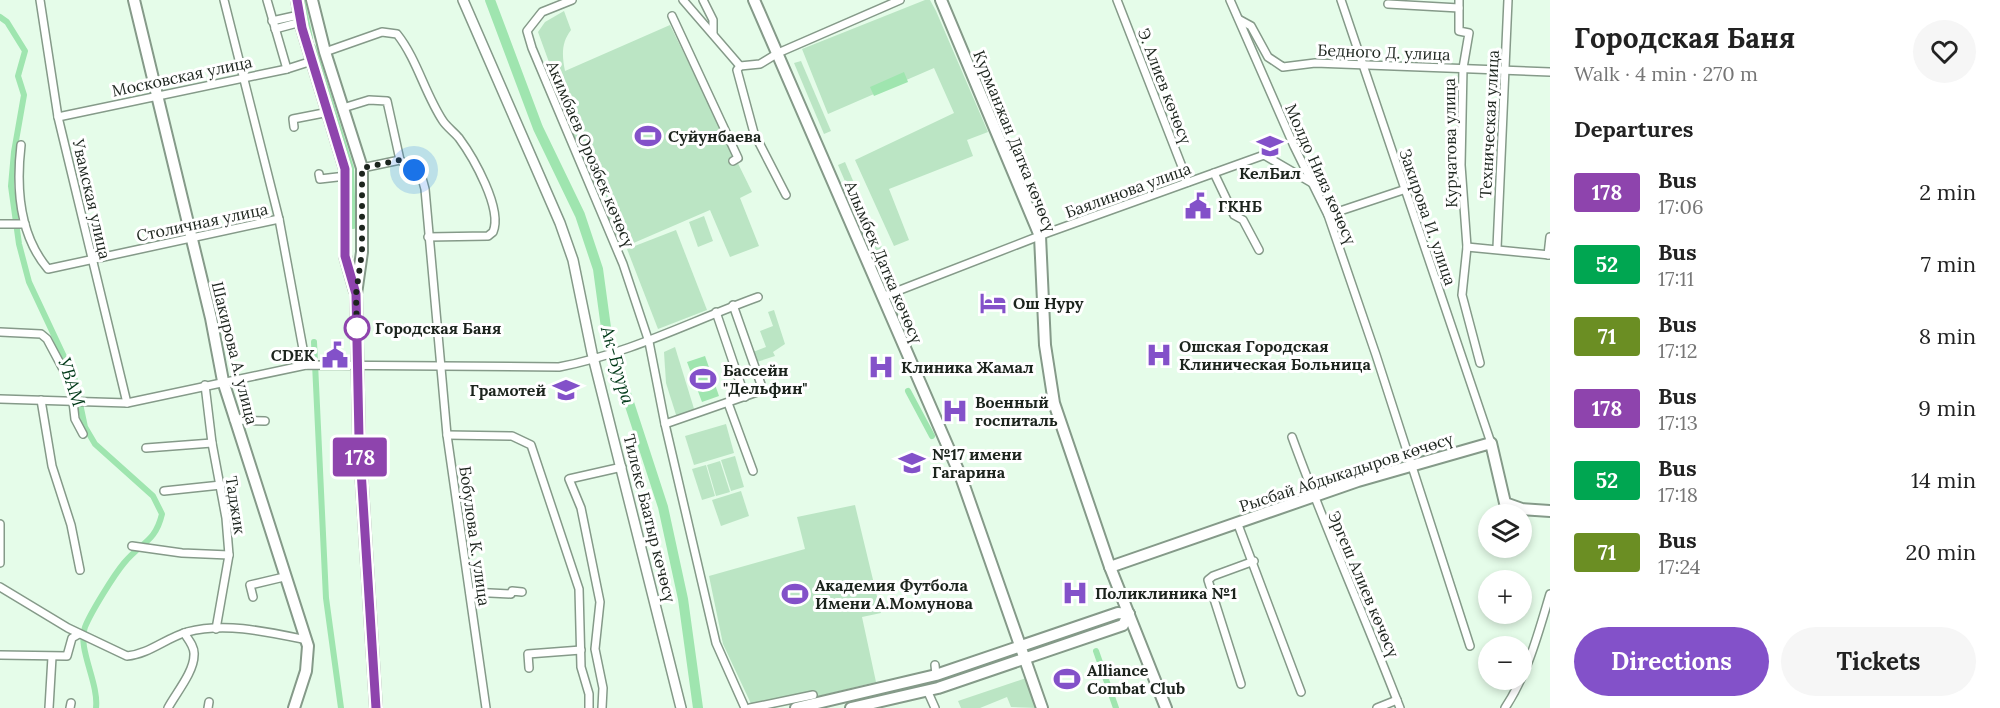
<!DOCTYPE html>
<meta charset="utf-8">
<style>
body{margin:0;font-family:Lora,serif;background:#f6f6f6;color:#222;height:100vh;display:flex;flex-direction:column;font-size:22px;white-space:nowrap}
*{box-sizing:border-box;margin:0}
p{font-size:20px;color:#767676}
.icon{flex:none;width:33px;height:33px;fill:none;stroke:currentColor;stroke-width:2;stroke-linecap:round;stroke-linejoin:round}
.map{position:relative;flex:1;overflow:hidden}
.side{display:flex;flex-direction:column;background:#fff;width:450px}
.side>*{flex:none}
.badge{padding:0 12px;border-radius:4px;font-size:21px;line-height:39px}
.controls{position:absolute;left:1478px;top:504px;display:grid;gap:12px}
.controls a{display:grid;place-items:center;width:54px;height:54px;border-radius:50%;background:#fff;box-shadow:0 3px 9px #0003;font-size:30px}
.you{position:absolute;width:30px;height:30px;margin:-15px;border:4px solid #fff;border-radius:50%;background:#1a73e8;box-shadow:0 0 0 9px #1a73e833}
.map>.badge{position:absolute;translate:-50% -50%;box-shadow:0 0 0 3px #fff}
h2{padding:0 24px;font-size:22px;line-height:54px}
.round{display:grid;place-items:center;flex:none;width:63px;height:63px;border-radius:32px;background:#f6f6f6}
.head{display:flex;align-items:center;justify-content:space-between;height:102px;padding:0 24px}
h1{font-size:28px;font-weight:800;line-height:45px}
.cta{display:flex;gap:12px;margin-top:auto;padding:12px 24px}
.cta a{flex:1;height:69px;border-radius:36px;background:#8351c9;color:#fff;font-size:24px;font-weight:800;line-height:69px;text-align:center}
.cta a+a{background:#f6f6f6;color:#222}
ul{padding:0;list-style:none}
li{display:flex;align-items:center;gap:18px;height:72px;padding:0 24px}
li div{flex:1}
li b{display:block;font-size:22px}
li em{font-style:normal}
li .badge{min-width:66px;font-weight:700;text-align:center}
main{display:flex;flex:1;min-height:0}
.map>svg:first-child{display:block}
.green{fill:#bbe5c4}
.water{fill:#9fe5af}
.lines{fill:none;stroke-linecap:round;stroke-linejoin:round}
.canal{stroke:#9fe5af;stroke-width:6}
.river{stroke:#9fe5af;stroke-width:10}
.minor-casing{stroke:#859a89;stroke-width:10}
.tertiary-casing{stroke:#859a89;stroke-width:12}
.secondary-casing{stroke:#859a89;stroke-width:14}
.primary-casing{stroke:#859a89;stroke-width:14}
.minor{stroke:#fff;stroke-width:7}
.tertiary{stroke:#fff;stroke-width:9}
.secondary{stroke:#fff;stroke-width:10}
.primary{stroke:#fff;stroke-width:10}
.line-casing{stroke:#fff;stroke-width:14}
.line{stroke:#8e44ad;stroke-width:9}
.walk{stroke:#1c241d;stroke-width:6;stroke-dasharray:0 10.8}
.stop-dot{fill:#fff;stroke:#8e44ad;stroke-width:3}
.labels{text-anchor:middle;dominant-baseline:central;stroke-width:6;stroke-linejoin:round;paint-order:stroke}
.street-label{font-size:16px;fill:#1c241d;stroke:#fff}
.poi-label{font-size:16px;font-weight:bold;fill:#1c241d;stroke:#fff;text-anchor:start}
.stop-label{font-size:16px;font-weight:bold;fill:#1c241d;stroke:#fff;text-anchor:start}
.water-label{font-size:18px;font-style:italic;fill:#013918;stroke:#fff}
</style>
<main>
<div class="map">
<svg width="1550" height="708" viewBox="0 0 1550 708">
<rect width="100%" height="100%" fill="#e5fce9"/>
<!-- green -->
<g class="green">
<polygon points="925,0 930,0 936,11 988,132 967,140 973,156 889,189 909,240 894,246 855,160 954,113 934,68 828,114 802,49"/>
<path d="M564 11 571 30C561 43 562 56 565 71L670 25 752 192 740 198 759 246 730 257 710 210 622 248 548 79 554 76 538 32 545 22Z"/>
<polygon points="801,61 831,131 824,134 794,63"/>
<polygon points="845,162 898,285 891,288 838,165"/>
<polygon points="704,216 713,241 698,247 689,222"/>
<polygon points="676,230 707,310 658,329 627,249"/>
<polygon points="774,310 785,344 773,352 775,356 757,362 753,352 766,347 760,331 773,326 768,312"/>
<polygon points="675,347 695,412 677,418 666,383 664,352"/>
<polygon points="726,424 734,453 694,465 685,436"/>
<polygon points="735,456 744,487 731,491 721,460"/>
<polygon points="720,461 730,492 716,496 707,465"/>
<polygon points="706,465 715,496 702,500 692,469"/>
<polygon points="741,491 749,516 721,526 712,500"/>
<polygon points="855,505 881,613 862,617 876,682 770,708 753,708 723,644 709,576 805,549 797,517"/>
<polygon points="1029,677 1038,708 1011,707 1007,697 980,708 961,708 958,701"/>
</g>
<!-- water -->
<g class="water">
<polygon points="904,72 908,82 874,96 870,87"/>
<polygon points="705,356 719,396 702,402 687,362"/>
</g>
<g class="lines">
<!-- canal -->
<g class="canal">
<polyline points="302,0 310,38"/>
<path d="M0 17 7 22 25 51 18 76 24 95 14 152 11 186 19 244 29 282 75 380 85 427 95 444 153 496 162 514C155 543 141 542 124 563 114 575 91 612 85 627 77 648 99 683 96 708"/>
<polyline points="313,47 351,168 353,226"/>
<polyline points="314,342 326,598 341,708"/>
<polyline points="908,391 932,436"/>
<polyline points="1096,651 1116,708"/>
</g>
<!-- river -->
<polyline class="river" points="490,0 538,128 580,215 598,269 607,335 663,507 683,599 698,708"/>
<!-- minor casing -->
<g class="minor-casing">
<g id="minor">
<polyline points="40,0 58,117 127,403"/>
<polyline points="224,0 279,219 306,365"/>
<polyline points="267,0 287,69"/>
<polyline points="572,0 542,12 527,31 532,48 623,264 649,342 665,424 763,390 733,305"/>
<polyline points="683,0 740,66 760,64 778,53 900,0"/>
<polyline points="703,0 713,20 713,34"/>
<polyline points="1117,0 1188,182"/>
<polyline points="1230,0 1294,146 1328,215 1376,355 1470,646"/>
<polyline points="1341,0 1491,443"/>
<polyline points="1459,0 1459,31 1469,33 1463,68 1461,165 1467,247 1462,295 1480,363"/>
<polyline points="1388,4 1459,8"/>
<polyline points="672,16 738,158 733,161"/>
<polyline points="1240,20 1251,26 1268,57 1283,67 1315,63 1550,72"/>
<polyline points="272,21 299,15"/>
<polyline points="275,29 301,22"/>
<path d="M325 52 382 32 397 34C417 59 425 94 443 121 447 127 454 132 459 138 473 157 503 209 493 232L488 236 428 237"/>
<polyline points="740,66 737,70 754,133 786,195"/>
<polyline points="343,108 369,100 387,101 400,160 362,168"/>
<polyline points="58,117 287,69 312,61"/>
<polyline points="294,127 293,119 329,112"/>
<path d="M21 145C16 188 19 235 48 269L279 219"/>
<polyline points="400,160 422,178 425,189 447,435 486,708"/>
<polyline points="1214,173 1234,215 1243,220 1259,250"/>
<polyline points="319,174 320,179 346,176"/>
<polyline points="1328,215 1403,190"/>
<polyline points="0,224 25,224"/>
<polyline points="1467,247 1550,255"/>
<polyline points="1497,248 1508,0"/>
<polyline points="1548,255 1550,237"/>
<polyline points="882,297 1047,233 1264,155 1312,183"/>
<polyline points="716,312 745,397"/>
<polyline points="0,332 41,334 47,339 71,384 75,419 83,434"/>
<polyline points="205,385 212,443 226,518 229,555 216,629"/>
<path d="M0 399 127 403 306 365 559 367C631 353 689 322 758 297"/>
<polyline points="41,400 52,466 71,525 80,570"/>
<polyline points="728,403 753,471"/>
<polyline points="234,420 265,421"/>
<polyline points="665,424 716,643 745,708"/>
<polyline points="447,435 512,436 531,445 579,589 581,667 589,694 589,708"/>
<path d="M1292 437C1325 528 1365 617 1400 708"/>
<polyline points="146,448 212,443"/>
<polyline points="164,491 221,485"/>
<polyline points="1237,522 1301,692"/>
<polyline points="0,524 0,563"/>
<polyline points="132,546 182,553 229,555"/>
<path d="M0 587 68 628 127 656C149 654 166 638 187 632 226 622 268 632 307 640"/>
<polyline points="470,592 511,594 512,591 522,592"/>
<polyline points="253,597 250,585 284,577"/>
<polyline points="0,655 67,656 72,638 79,634"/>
<polyline points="935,665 936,675"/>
<polyline points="529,668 528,654 581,650"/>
<polyline points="1241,684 1208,580 1213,576 1254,561"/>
<polyline points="927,690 935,708"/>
<polyline points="49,708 52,657"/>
<polyline points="70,708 71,703"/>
<path d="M168 708C176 693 194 672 194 655 195 647 188 639 184 633"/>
<polyline points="208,708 209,702"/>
<polyline points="602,708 603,688 595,649 600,602 581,508 569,479 622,467"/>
<polyline points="750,708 813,695"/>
<polyline points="1377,708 1397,700"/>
<path d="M1505 708C1528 673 1538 634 1550 594"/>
</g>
</g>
<!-- tertiary casing -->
<g class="tertiary-casing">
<polyline id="tertiary" points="463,0 560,223 573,260 592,353 681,708"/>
</g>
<!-- secondary casing -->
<g class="secondary-casing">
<g id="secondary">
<polyline points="134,0 211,318 223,381 308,646 306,671 294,708"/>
<polyline points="1110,567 1358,481 1491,443 1505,503 1522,509 1550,511"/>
</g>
</g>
<!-- primary casing -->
<g class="primary-casing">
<g id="primary">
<polyline points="297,0 302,28 345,169 345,256 355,291"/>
<polyline points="312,0 325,52 362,168 362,252 356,294 359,438 376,708"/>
<polyline points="754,0 961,477 1042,708"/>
<polyline points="941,0 1040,236 1045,345 1054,403 1110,567 1166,708"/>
<polyline points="796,708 936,675 1118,613 1129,614"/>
<polyline points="851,708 938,688 1123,625 1129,614"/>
</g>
</g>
<!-- minor -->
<use href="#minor" class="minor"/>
<!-- tertiary -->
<use href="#tertiary" class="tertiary"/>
<!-- secondary -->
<use href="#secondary" class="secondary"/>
<!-- primary -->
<use href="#primary" class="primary"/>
</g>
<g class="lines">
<!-- line casing -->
<g class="line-casing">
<polyline id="line" points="297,0 302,28 345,169 345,256 356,294 359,438 376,708"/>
</g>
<!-- line -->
<use href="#line" class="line"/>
<!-- walk -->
<polyline class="walk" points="357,328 357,337 356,294 362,252 362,168 400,160 414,170"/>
</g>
<!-- icons -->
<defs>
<g id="stadium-bare" transform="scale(2.07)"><path d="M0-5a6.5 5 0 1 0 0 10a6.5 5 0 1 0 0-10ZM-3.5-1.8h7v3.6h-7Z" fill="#8351c9" stroke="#fff" stroke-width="2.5" paint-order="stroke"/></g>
<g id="school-bare" transform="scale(2.07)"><path d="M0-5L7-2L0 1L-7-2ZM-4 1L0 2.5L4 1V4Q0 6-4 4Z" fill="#8351c9" stroke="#fff" stroke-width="2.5" paint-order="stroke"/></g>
<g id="civic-bare" transform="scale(2.07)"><path d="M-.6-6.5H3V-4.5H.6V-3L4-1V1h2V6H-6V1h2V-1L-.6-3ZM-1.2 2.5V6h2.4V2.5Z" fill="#8351c9" stroke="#fff" stroke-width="2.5" paint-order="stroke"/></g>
<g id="hotel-bare" transform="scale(2.07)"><path d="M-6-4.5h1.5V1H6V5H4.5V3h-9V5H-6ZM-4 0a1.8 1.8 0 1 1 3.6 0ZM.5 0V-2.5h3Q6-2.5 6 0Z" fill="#8351c9" stroke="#fff" stroke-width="2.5" paint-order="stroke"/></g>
<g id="hospital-bare" transform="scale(2.07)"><path d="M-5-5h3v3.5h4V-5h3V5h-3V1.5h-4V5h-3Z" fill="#8351c9" stroke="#fff" stroke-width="2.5" paint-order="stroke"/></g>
</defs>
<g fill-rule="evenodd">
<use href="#stadium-bare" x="648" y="136"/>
<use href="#school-bare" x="1270" y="146"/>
<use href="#civic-bare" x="1198" y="206"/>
<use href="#hotel-bare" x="993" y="303"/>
<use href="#civic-bare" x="335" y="355"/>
<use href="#hospital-bare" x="1159" y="355"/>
<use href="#hospital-bare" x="881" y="367"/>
<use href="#stadium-bare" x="703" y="379"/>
<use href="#school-bare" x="566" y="390"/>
<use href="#hospital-bare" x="955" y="411"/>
<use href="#school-bare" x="912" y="463"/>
<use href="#hospital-bare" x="1075" y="593"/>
<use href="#stadium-bare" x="795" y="594"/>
<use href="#stadium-bare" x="1067" y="679"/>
</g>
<!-- markers -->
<circle class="stop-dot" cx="357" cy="328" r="12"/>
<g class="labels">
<!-- street labels -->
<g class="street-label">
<text transform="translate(1384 52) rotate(2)">Бедного Д. улица</text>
<text transform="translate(182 76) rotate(-12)">Московская улица</text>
<text transform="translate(1165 86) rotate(69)">Э. Алиев көчөсү</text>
<text transform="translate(1489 124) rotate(-87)">Техническая улица</text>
<text transform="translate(1015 141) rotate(68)">Курманжан Датка көчөсү</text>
<text transform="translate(1450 143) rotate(-91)">Курчатова улица</text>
<text transform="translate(591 154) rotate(67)">Акимбаев Орозбек көчөсү</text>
<text transform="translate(1321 174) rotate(66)">Молдо Нияз көчөсү</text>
<text transform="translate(1128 190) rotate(-20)">Баялинова улица</text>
<text transform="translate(92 199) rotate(77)">Увамская улица</text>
<text transform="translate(1428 217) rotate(71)">Закирова И. улица</text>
<text transform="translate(202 222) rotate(-12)">Столичная улица</text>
<text transform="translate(884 262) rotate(67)">Алымбек Датка көчөсү</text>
<text transform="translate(235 353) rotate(76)">Шакирова А. улица</text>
<text transform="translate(1346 472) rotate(-18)">Рысбай Абдыкадыров көчөсү</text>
<text transform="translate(236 505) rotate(81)">Таджик</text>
<text transform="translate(650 518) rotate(76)">Тилеке Баатыр көчөсү</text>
<text transform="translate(475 536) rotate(82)">Бобулова К. улица</text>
<text transform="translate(1364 584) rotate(67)">Эргеш Алиев көчөсү</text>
</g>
<!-- poi labels -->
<g class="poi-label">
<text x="668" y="136">Суйунбаева</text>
<text x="1270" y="173" text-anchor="middle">КелБил</text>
<text x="1218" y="206">ГКНБ</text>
<text x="1013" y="303">Ош Нуру</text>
<text x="1179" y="346">Ошская Городская<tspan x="1179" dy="18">Клиническая Больница</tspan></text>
<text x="315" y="355" text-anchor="end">CDEK</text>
<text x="901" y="367">Клиника Жамал</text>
<text x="723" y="370">Бассейн<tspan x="723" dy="18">"Дельфин"</tspan></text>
<text x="546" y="390" text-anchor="end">Грамотей</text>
<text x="975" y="402">Военный<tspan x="975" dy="18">госпиталь</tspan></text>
<text x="932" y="454">№17 имени<tspan x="932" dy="18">Гагарина</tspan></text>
<text x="815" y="585">Академия Футбола<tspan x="815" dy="18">Имени А.Момунова</tspan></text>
<text x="1095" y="593">Поликлиника №1</text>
<text x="1087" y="670">Alliance<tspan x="1087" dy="18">Combat Club</tspan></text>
</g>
<!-- stop labels -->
<g class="stop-label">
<text x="375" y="328">Городская Баня</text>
</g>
<!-- water labels -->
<g class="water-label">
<text transform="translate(618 365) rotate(74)">Ак-Буура</text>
<text transform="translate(72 382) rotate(72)">УВАМ</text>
</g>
</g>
</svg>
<div class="controls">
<a><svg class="icon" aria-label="layers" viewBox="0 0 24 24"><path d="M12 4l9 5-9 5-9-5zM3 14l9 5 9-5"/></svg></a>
<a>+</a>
<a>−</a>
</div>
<div class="you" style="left:414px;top:170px"></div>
<b class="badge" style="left:360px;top:457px;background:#8e44ad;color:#fff">178</b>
</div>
<section class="side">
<div class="head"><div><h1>Городская Баня</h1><p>Walk · 4 min · 270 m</p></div><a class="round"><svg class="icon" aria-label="heart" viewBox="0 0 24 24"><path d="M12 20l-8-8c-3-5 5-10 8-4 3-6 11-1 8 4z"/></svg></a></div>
<h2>Departures</h2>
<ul>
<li><span class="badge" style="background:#8e44ad;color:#fff">178</span><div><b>Bus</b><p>17:06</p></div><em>2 min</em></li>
<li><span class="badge" style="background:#00a651;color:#fff">52</span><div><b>Bus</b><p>17:11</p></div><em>7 min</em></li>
<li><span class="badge" style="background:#6b8e23;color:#fff">71</span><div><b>Bus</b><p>17:12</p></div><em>8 min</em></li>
<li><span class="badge" style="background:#8e44ad;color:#fff">178</span><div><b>Bus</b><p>17:13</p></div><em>9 min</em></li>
<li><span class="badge" style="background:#00a651;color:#fff">52</span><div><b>Bus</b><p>17:18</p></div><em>14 min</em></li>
<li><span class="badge" style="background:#6b8e23;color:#fff">71</span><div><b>Bus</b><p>17:24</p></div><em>20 min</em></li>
</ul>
<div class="cta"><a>Directions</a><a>Tickets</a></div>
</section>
</main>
